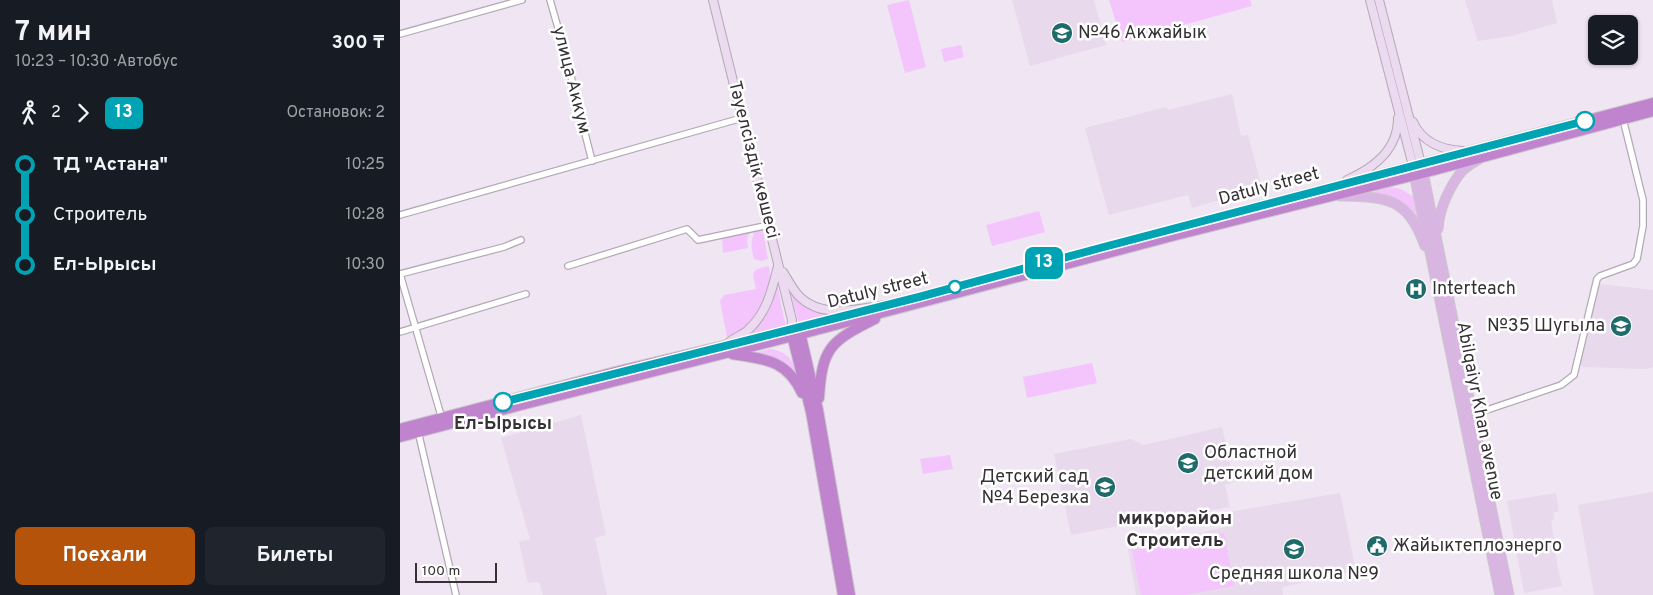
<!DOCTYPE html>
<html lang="ru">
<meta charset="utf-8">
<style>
body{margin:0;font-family:Overpass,sans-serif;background:#20242c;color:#f1f3f6;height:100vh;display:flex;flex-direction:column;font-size:19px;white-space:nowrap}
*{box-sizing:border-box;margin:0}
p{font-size:16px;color:#9ea1a6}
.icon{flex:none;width:28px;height:28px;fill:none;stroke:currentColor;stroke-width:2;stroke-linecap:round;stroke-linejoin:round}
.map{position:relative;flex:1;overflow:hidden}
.details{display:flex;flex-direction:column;background:#171b24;width:400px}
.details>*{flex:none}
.badge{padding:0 10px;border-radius:8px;font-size:18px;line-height:32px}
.fabs{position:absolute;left:1188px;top:15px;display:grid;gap:10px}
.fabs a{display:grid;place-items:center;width:50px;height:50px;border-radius:8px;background:#171b24;box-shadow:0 1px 4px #0004;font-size:25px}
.scale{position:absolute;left:15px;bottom:12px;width:82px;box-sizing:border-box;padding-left:5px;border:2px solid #353135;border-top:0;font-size:14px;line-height:18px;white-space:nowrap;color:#353135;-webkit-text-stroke:4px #fff;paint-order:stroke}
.map>.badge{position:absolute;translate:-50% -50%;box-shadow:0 0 0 2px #fff}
.legs{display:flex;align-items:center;gap:8px;height:55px;padding:0 15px;font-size:16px}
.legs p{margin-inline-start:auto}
.summary{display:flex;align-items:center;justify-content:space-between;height:85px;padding:0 15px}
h1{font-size:28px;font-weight:700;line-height:38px}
.cta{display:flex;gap:10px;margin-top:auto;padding:10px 15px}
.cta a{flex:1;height:58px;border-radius:8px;background:#b45309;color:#fff;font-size:20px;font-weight:700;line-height:58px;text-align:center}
.cta a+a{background:#20242c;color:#f1f3f6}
ul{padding:0 15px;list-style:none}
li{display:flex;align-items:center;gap:18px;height:50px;font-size:19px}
li i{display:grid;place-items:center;width:8px;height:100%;margin:0 6px;background:currentColor}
li i::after{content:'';width:12px;height:12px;margin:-6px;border:4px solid;border-radius:50%;background:#171b24}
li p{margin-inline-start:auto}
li:first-child i{background:linear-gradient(#0000 50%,currentColor 0)}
li:last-child i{background:linear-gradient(currentColor 50%,#0000 0)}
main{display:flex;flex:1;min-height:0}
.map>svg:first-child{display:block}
.built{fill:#e8d9ec}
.green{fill:#f3c5fc}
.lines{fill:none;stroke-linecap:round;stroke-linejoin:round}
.street-casing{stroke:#b3a9b5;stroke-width:8}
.secondary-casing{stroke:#b3a9b5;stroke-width:10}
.primary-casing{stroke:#cac9ca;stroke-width:11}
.highway-casing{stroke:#cac9ca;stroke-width:12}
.street{stroke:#fff;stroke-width:5.5}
.secondary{stroke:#ecdaf0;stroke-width:8}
.primary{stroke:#d9b5e2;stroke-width:9}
.highway{stroke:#c084ce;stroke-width:10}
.line-1-casing{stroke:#fff;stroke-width:11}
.line-1{stroke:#00a3b4;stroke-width:8}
.stop-1-dot{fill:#fff;stroke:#00a3b4;stroke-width:2.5}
.labels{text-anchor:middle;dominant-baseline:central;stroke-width:5;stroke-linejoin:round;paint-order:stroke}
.poi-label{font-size:18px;fill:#353135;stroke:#fff;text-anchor:start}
.street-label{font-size:18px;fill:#353135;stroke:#fff}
.stop-label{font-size:18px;font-weight:bold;fill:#353135;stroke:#fff}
.neighbourhood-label{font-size:19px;font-weight:bold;fill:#353135;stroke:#fff}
</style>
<main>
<section class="details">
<div class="summary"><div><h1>7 мин</h1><p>10:23 – 10:30 · Автобус</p></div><b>300 ₸</b></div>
<div class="legs"><svg class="icon" aria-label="walk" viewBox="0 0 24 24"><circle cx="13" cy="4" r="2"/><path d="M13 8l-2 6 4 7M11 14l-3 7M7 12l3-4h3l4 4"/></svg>2<svg class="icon" aria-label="forward" viewBox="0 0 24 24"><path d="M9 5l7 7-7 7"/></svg><b class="badge" style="background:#00a3b4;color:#fff">13</b><p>Остановок: 2</p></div>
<ul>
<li><i style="color:#00a3b4"></i><b>ТД &quot;Астана&quot;</b><p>10:25</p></li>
<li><i style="color:#00a3b4"></i><span>Строитель</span><p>10:28</p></li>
<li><i style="color:#00a3b4"></i><b>Ел-Ырысы</b><p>10:30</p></li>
</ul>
<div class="cta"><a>Поехали</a><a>Билеты</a></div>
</section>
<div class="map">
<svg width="1253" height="595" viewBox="0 0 1253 595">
<rect width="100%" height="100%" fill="#f0e5f2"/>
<!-- built -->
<g class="built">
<polygon points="612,0 694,0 706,45 630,66"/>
<polygon points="1065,0 1152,0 1157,23 1111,36 1078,41"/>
<polygon points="832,94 841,136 848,135 862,188 792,208 788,195 709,215 685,128 766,107 768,110"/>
<polygon points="1200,284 1253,290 1253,367 1246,369 1183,367 1180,363 1197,286"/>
<polygon points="181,415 206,535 195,538 207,595 143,595 139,582 128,583 119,542 130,539 101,438"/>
<polygon points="822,427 834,482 825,485 830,507 755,519 671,535 654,454 731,439 744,445"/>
<polygon points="1253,492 1253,595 1194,595 1178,505"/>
<polygon points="940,493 956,571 882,587 883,595 736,595 728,549 825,527 824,513"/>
<polygon points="1156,493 1159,511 1153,513 1154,520 1151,521 1158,569 1162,586 1124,593 1107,501"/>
</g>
<!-- green -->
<g class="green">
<polygon points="509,0 526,67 505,73 487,5"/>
<polygon points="709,0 850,0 852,6 722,42"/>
<polygon points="561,45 564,57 544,62 541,49"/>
<polygon points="990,187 1001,189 1014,197 1024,236 1015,218 967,194"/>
<polygon points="639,211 645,232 592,246 586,225"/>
<path d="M360 229 363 231 368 259 361 261 354 259C351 249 350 238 356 230Z"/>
<polygon points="350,231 347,240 348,248 323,253 322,238"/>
<path d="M369 266C374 296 357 328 327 337L320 301 324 295 356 289C352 271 350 270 369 266Z"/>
<polygon points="376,279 386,327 336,340 349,332"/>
<polygon points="388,283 399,299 437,313 399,324"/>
<path d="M370 349C388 351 396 363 397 379L349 354Z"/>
<polygon points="692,363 697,383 627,398 623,377"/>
<polygon points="550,455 553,469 523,474 520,459"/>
<polygon points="824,533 834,586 785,595 741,595 732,550"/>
</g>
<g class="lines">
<!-- street casing -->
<g class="street-casing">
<g id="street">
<polyline points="150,0 171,73 172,82 192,161"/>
<polyline points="0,34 122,0"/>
<polyline points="0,215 342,118"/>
<polyline points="168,266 287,229 298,240 369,225"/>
<polyline points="0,274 42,419"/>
<polyline points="0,274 104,247 121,240"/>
<polyline points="0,332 126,294"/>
<polyline points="1071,417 1078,413 1161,385 1174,375 1197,279 1200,276 1233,264 1237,259 1243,226 1243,200 1223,119"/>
<polyline points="18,431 56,595"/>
</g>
</g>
<!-- secondary casing -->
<g class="secondary-casing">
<g id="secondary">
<polyline points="313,0 392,320 391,330"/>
<polyline points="970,0 1013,166"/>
<polyline points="979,0 1021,164"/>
<path d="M1013 122C1022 142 1042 150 1063 151"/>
<path d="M947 180C974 168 998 150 998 118"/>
<path d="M383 272C388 280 392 288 398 295 422 321 462 308 492 304"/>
<path d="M328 343C334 338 342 335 348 330 367 313 372 290 378 266"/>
</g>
</g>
<!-- primary casing -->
<g class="primary-casing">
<g id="primary">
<polyline points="1022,167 1109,595"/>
<polyline points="1013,169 1100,595"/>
<path d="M940 196C987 197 1007 197 1025 246"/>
<path d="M1038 229C1039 209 1050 185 1063 170 1067 166 1074 162 1079 159"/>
</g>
</g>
<!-- highway casing -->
<g class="highway-casing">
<g id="highway">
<polyline points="843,211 1253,103"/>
<polyline points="399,328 418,410 450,595"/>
<polyline points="391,331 411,412 443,595"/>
<path d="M332 354C365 359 387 360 402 393"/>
<path d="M419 398C422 347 431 341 475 319"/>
<polyline points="0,429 215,372 398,328"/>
<polyline points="0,437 121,405 401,334 772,236 1023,173 1253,111"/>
</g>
</g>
<!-- street -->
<use href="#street" class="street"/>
<!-- secondary -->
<use href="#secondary" class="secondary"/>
<!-- primary -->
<use href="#primary" class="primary"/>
<!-- highway -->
<use href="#highway" class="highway"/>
</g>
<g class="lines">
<!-- line-1 casing -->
<g class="line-1-casing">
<polyline id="line-1" points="103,402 519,297 700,248 1185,121"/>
</g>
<!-- line-1 -->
<use href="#line-1" class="line-1"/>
</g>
<!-- icons -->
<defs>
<g id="school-disc" transform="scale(1.125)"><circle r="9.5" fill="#1f6b6c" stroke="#fff"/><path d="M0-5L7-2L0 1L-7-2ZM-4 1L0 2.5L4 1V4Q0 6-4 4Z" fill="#fff"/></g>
<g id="hospital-disc" transform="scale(1.125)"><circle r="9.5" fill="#1f6b6c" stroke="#fff"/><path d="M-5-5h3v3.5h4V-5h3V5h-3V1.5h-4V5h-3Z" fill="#fff"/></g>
<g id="civic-disc" transform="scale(1.125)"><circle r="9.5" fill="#1f6b6c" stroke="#fff"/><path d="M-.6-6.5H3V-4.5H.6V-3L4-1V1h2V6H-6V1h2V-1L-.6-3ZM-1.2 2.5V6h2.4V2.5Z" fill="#fff"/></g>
</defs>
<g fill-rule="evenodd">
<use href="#school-disc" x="662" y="33"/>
<use href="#hospital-disc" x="1016" y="289"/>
<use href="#school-disc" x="1221" y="326"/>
<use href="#school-disc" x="788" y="463"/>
<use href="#school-disc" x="705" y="487"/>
<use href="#civic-disc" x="977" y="546"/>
<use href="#school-disc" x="894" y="549"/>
</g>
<!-- markers -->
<g class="stop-1-dot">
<circle cx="1185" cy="121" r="9"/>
<circle cx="555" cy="287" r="6"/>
<circle cx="103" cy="402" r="9"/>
</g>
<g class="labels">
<!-- poi labels -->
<g class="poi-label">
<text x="678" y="33">№46 Акжайык</text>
<text x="1032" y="289">Interteach</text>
<text x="1205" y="326" text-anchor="end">№35 Шугыла</text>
<text x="804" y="453">Областной<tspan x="804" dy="21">детский дом</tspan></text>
<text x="689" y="477" text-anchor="end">Детский сад<tspan x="689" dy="21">№4 Березка</tspan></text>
<text x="993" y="546">Жайыктеплоэнерго</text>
<text x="894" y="574" text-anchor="middle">Средняя школа №9</text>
</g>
<!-- street labels -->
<g class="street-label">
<text transform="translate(171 80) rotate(76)">улица Аккум</text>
<text transform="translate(353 160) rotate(76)">Тәуелсіздік көшесі</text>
<text transform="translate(869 187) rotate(-15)">Datuly street</text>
<text transform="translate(478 291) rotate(-14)">Datuly street</text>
<text transform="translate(1079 411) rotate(79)">Abilqaiyr Khan avenue</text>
</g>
<!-- stop labels -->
<g class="stop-label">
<text x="103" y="424">Ел-Ырысы</text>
</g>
<!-- neighbourhood labels -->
<g class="neighbourhood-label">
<text x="775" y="519">микрорайон<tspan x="775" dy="22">Строитель</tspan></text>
</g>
</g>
</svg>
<div class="fabs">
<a><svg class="icon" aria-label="layers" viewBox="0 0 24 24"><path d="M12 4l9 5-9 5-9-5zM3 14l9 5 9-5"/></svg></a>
</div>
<div class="scale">100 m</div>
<b class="badge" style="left:644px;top:263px;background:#00a3b4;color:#fff">13</b>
</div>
</main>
